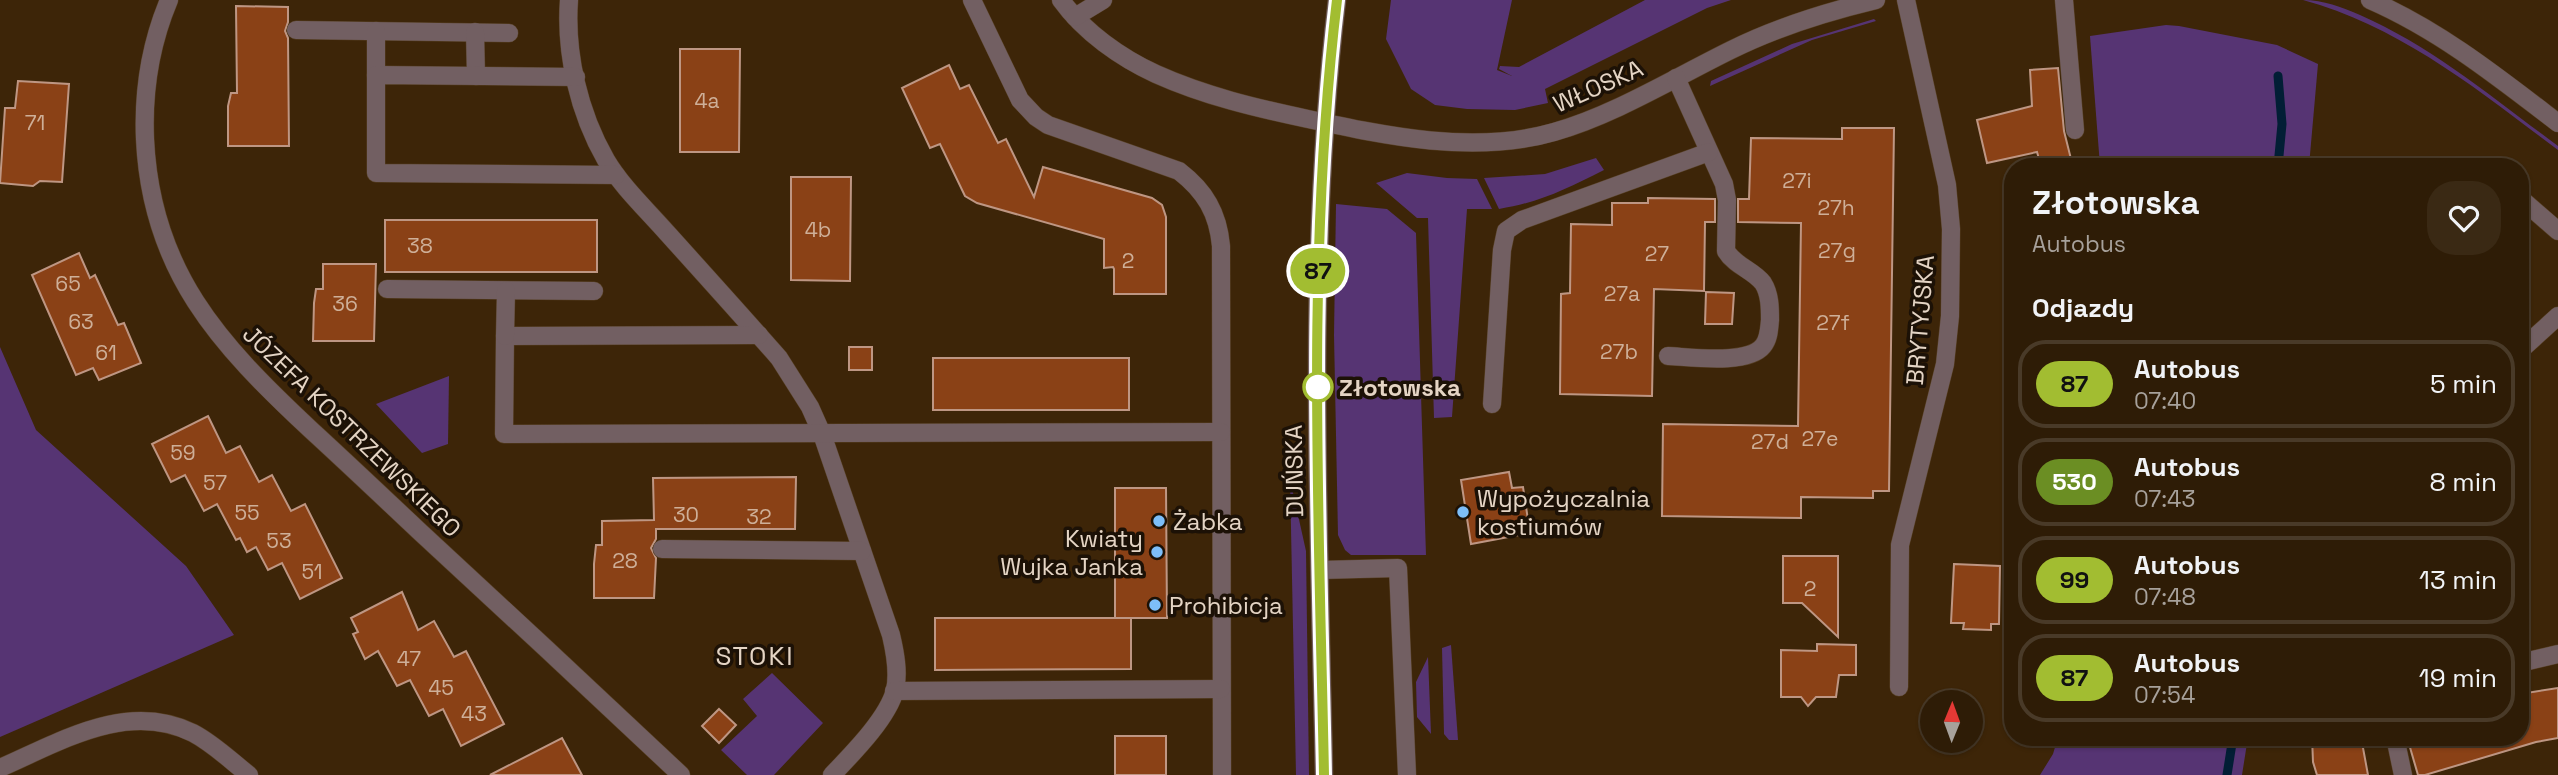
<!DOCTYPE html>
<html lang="pl">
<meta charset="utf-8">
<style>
body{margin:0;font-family:"Space Grotesk",sans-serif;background:#3a2914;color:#f1f3f6;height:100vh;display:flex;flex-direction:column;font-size:26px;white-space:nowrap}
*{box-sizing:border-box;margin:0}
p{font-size:23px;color:#a7a19b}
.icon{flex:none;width:38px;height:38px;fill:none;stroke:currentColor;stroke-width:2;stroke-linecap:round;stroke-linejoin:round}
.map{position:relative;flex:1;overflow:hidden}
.drawer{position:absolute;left:2004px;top:158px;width:525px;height:588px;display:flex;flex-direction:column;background:#2e1c06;border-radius:28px;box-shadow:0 2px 5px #0004,0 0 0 2px #493a28}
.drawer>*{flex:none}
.badge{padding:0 14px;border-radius:23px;font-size:24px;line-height:46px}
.needle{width:46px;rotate:1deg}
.fabs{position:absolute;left:1920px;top:690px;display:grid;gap:14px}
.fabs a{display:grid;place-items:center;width:63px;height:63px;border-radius:50%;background:#2e1c06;box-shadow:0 2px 5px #0004,0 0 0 2px #493a28;font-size:35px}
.map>.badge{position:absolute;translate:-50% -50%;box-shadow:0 0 0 4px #fff}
h2{padding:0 28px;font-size:26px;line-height:63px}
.round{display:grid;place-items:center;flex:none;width:74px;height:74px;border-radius:28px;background:#3a2914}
.headline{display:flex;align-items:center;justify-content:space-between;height:119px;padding:0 28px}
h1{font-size:33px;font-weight:600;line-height:52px}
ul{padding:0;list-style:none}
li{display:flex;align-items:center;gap:21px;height:88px;margin:0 14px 10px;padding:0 14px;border:4px solid #493a28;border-radius:28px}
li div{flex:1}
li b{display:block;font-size:26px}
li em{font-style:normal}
li .badge{min-width:77px;font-weight:700;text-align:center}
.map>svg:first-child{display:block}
.green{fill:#563473}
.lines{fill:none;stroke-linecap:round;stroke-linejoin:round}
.stream{stroke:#021e35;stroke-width:9}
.building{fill:#8a4116;stroke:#be9683;stroke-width:2}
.service-casing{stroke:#584126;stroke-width:19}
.minor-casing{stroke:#584126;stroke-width:19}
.tertiary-casing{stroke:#584126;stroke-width:19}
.service{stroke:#725f62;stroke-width:18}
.minor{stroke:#725f62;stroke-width:18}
.tertiary{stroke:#725f62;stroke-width:18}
.line-casing{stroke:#fff;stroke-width:16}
.line{stroke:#a2bd31;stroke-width:10}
.stop-dot{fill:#fff;stroke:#a2bd31;stroke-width:3.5}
.poi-dot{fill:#7dbef9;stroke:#1c1106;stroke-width:2.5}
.labels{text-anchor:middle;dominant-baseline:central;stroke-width:7;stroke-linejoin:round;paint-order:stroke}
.number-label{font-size:21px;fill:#ceaf98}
.street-label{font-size:24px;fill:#e4d4c4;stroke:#1c1106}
.stop-label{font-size:24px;font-weight:bold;fill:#e4d4c4;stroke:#1c1106;text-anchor:start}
.poi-label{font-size:24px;fill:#e4d4c4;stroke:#1c1106;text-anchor:start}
.neighbourhood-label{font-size:26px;letter-spacing:2px;fill:#e4d4c4;stroke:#1c1106}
</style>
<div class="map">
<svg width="2558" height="775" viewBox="0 0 2558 775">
<rect width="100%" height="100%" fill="#3d2508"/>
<!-- green -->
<g class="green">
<polygon points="1391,0 1512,0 1497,70 1512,76 1499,69 1500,66 1519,67 1645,0 1731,0 1707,8 1545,89 1548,103 1515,110 1467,109 1435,105 1411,89 1386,39"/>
<path d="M2303 0C2324 0 2341 7 2360 15 2433 47 2494 99 2558 146V150C2478 90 2401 27 2303 0Z"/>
<polygon points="1874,19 1876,21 1812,40 1710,86 1711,81 1792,44"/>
<polygon points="2166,25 2179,26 2277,45 2318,64 2309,166 2100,166 2090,36"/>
<path d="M1596 158 1604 170C1566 189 1541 202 1499 209L1484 178 1545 174Z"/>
<polygon points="1407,173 1447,178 1477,179 1492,209 1467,209 1452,417 1434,418 1428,218 1417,218 1376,183"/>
<polygon points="1336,204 1387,209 1416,233 1426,555 1351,555 1345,550 1338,535 1334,335"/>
<polygon points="0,347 36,430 186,566 234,635 0,737"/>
<polygon points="449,376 448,444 422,453 376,404"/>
<polygon points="1290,479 1306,551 1309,775 1296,775"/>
<polygon points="1451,645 1458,740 1449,740 1444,734 1442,648"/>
<polygon points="1428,657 1431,734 1417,717 1416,682"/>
<polygon points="772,673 823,723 774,775 747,775 721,750 757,716 743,699"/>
<polygon points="2058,737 2248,737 2242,775 2040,775 2053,754"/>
</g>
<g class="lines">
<!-- stream -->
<g class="stream">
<polyline points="2278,76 2282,124 2278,166"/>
<polyline points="2227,775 2233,737"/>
</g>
</g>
<!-- building -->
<g class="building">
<polygon points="236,6 288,7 288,22 285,31 288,38 289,146 228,146 228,106 231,93 237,93"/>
<polygon points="680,49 740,49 739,152 680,152"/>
<polygon points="949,65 960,89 969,85 998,143 1006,139 1034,197 1043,167 1152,198 1162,205 1166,217 1166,294 1114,294 1114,269 1113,267 1104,268 1104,239 977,203 965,196 940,144 930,148 902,88"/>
<polygon points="2058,68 2064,131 2072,163 2041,166 2037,152 1987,163 1977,120 2032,106 2030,70"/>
<polygon points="18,81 69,84 62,182 40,181 33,186 0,183 5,108 15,108"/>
<polygon points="1842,128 1894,128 1889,491 1873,491 1873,498 1801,497 1801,518 1662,516 1663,424 1798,426 1801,223 1738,222 1738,199 1749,199 1751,138 1842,139"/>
<polygon points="791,177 851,177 850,281 791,280"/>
<polygon points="1648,198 1715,199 1715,222 1705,222 1704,291 1654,289 1652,396 1560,394 1561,294 1570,293 1571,224 1612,225 1612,203 1648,203"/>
<rect x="385" y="220" width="212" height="52"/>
<polygon points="79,253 90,278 95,275 118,325 124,323 141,363 99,380 93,368 76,375 32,275"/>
<polygon points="323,264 376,264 374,341 313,341 314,303 316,289 323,289"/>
<polygon points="1706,292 1734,293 1732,324 1705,324"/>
<rect x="849" y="347" width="23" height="23"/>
<rect x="933" y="358" width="196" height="52"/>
<polygon points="208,416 226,453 240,446 259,482 272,475 291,511 305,504 342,578 300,599 282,563 268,570 256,547 247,552 240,538 236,540 217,504 204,511 185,475 171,482 152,444"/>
<polygon points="1509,472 1512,488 1523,487 1530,533 1471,544 1461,480"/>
<polygon points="796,477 795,529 656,529 656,539 651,548 656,558 654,598 594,598 594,564 596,545 602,545 602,521 654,520 653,478"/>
<polygon points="1115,488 1166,488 1167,618 1115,618"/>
<polygon points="1783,556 1838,556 1838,637 1802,603 1783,603"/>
<polygon points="1954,564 2000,566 1999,624 1991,624 1991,630 1963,629 1964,623 1951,623"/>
<polygon points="402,592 418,630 434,621 454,657 466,651 504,724 461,746 443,709 429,716 410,680 397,686 378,651 365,659 353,634 358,632 351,618"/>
<polygon points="935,618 1131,618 1131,669 935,670"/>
<polygon points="1817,644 1856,645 1856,675 1839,675 1836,697 1816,697 1808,706 1801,697 1781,697 1781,650 1817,651"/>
<polygon points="2558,688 2558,738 2536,742 2425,775 2418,775 2407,737 2520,737 2520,694"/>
<polygon points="719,709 736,725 719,743 702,726"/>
<rect x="1115" y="736" width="51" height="39"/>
<polygon points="2312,737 2361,737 2368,775 2317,775 2313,762"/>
<polygon points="562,738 582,775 490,775"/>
</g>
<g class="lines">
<!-- service casing -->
<g class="service-casing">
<g id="service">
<polyline points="2064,0 2075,130"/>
<polyline points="2520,198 2558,231"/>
</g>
</g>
<!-- minor casing -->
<g class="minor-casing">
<g id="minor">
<path d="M169 0C150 45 143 91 145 139 151 271 219 344 310 429 346 462 382 496 418 530 506 611 594 693 681 775"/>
<path d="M569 0C565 54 579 113 606 160 622 187 647 210 668 234 705 275 742 316 779 358L810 407 822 434 891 635C895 652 899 672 895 690 888 718 852 754 832 775"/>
<path d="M972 0 1020 100 1036 117 1048 125 1179 171C1205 191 1218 213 1221 246L1222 775"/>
<path d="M1061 0C1084 32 1121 58 1156 74 1205 96 1256 108 1308 119 1386 136 1475 155 1554 132 1614 115 1674 78 1731 50 1777 27 1826 12 1876 0"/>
<path d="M2370 0C2439 30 2498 77 2558 123"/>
<polyline points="1075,17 1103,0"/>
<polyline points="296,30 509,33"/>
<polyline points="376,31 376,75"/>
<polyline points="475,32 476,76"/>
<polyline points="576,77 376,75 376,173 616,175"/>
<polyline points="387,289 594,291"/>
<polyline points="759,335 505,336 504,434 1221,432"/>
<polyline points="505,336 506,291"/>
<polyline points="2525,346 2558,316"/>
<path d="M1668 356C1691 357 1748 365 1763 346 1769 339 1769 329 1770 320 1770 308 1770 294 1763 283 1753 270 1735 266 1726 251L1727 200 1724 184 1676 78"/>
<polyline points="1492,404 1502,250 1506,231 1522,220 1709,152"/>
<polyline points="662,549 862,551"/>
<polyline points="1320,570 1398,568 1407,775"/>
<polyline points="2520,663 2558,654"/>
<polyline points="1899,687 1900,545 1945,364 1950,316 1951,229 1947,185 1906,0"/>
<polyline points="894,691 1221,689"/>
<polyline points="2395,737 2403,775"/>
<path d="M0 768C60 742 127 700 193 733 214 744 231 761 249 775"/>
</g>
</g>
<!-- tertiary casing -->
<g class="tertiary-casing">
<path id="tertiary" d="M1324 775C1319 517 1306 257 1337 0"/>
</g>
<!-- service -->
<use href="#service" class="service"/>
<!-- minor -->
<use href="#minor" class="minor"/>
<!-- tertiary -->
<use href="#tertiary" class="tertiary"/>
</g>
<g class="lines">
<!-- line casing -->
<g class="line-casing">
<path id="line" d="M1324 775C1319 517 1306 257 1337 0"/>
</g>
<!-- line -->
<use href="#line" class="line"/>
</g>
<!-- markers -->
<circle class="stop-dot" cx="1318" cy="387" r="14"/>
<g class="poi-dot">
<circle cx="1463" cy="512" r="7"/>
<circle cx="1159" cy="521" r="7"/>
<circle cx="1157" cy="552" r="7"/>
<circle cx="1155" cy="605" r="7"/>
</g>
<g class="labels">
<!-- number labels -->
<g class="number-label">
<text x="707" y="100">4a</text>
<text x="35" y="122">71</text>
<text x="1797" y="180">27i</text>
<text x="1836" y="207">27h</text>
<text x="818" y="229">4b</text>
<text x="420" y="245">38</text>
<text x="1837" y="250">27g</text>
<text x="1657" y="253">27</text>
<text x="1128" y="260">2</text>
<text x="68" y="283">65</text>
<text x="1622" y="293">27a</text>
<text x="345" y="303">36</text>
<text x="81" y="321">63</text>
<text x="1833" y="322">27f</text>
<text x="1619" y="351">27b</text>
<text x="106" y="352">61</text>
<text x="1820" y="438">27e</text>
<text x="1770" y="441">27d</text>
<text x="183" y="452">59</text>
<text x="215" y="482">57</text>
<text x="247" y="512">55</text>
<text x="686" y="514">30</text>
<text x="759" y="516">32</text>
<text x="279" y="540">53</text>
<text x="625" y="560">28</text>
<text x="312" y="571">51</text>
<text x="1810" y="588">2</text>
<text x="409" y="658">47</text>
<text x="441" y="687">45</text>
<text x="474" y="713">43</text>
</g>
<!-- street labels -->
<g class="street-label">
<text transform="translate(1598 86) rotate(-24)">WŁOSKA</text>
<text transform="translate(1920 320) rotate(-85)">BRYTYJSKA</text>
<text transform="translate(352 431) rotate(44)">JÓZEFA KOSTRZEWSKIEGO</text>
<text transform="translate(1294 471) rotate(-91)">DUŃSKA</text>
</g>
<!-- stop labels -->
<g class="stop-label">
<text x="1339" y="387">Złotowska</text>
</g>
<!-- poi labels -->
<g class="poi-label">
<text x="1477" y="498">Wypożyczalnia<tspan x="1477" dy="28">kostiumów</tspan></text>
<text x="1173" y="521">Żabka</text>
<text x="1143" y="538" text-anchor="end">Kwiaty<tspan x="1143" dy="28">Wujka Janka</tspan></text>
<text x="1169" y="605">Prohibicja</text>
</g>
<!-- neighbourhood labels -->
<g class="neighbourhood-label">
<text x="755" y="656">STOKI</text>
</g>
</g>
</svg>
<div class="fabs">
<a><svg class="needle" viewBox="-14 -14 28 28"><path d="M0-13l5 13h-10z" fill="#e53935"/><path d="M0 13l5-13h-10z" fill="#a7a19b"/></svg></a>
</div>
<b class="badge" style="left:1318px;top:271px;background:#a2bd31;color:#111">87</b>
<section class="drawer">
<div class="headline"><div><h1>Złotowska</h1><p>Autobus</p></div><a class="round"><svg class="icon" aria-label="heart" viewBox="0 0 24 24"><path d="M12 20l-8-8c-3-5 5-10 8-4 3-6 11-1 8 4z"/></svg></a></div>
<h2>Odjazdy</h2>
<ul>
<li><span class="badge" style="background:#a2bd31;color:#111">87</span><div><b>Autobus</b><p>07:40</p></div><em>5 min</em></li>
<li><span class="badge" style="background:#6b8e23;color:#fff">530</span><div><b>Autobus</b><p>07:43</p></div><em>8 min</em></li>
<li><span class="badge" style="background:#a2bd31;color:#111">99</span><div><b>Autobus</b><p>07:48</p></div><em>13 min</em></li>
<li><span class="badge" style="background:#a2bd31;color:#111">87</span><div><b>Autobus</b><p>07:54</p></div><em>19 min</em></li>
</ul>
</section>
</div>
